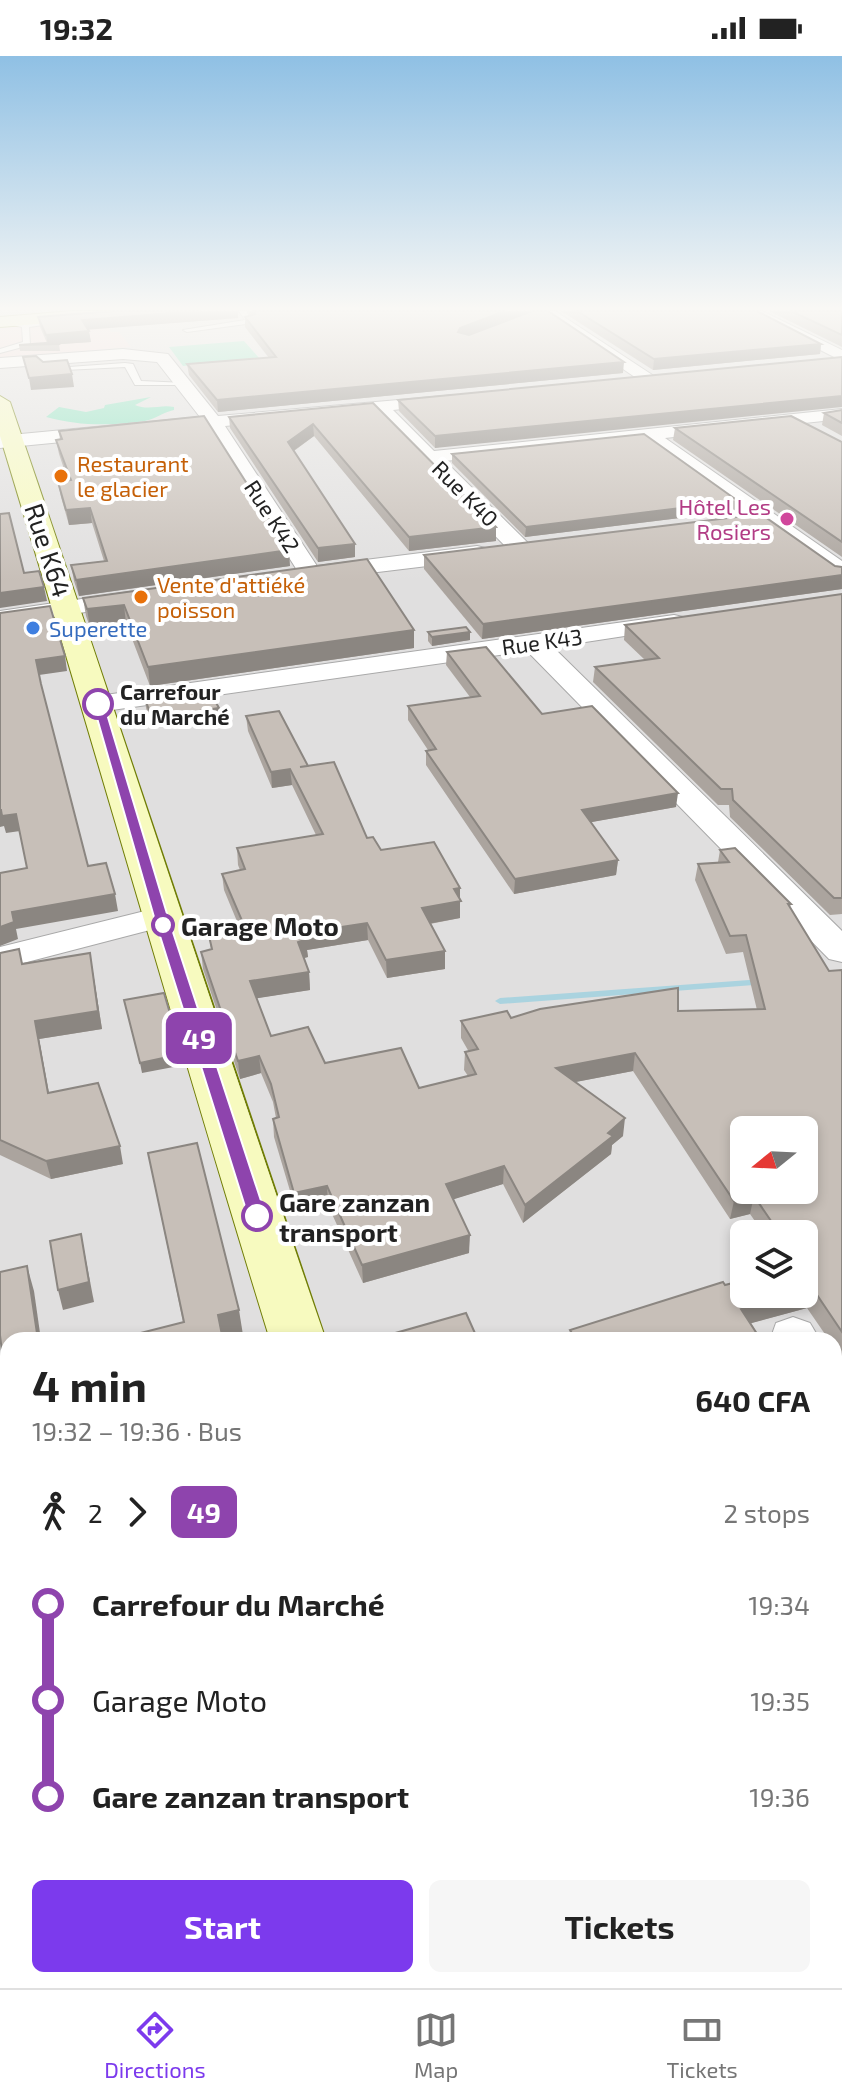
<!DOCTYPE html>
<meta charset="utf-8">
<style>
body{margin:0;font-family:"Exo 2",sans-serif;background:#f6f6f6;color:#222;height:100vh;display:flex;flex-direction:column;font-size:30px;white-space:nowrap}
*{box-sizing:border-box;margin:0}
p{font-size:26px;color:#767676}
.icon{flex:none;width:44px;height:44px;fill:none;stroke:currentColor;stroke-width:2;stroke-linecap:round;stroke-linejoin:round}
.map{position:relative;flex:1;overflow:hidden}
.details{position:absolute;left:0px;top:1276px;width:842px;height:656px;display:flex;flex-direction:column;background:#fff;border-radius:24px 24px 0 0;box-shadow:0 4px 12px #0003}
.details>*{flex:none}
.badge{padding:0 16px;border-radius:12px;font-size:28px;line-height:52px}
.needle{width:52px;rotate:252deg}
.tools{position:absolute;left:730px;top:1060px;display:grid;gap:16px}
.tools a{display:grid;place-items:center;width:88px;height:88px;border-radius:12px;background:#fff;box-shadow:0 4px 12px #0003;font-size:40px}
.map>.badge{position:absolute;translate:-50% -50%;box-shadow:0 0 0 4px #fff}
.legs{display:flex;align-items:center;gap:12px;height:88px;padding:0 32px;font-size:26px}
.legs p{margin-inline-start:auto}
.summary{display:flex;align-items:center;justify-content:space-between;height:136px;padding:0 32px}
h1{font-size:44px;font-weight:700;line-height:60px}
.primary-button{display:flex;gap:16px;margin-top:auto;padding:16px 32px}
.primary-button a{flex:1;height:92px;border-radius:12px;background:#7c3aed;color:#fff;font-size:32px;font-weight:700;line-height:92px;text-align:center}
.primary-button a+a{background:#f6f6f6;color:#222}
ul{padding:0 32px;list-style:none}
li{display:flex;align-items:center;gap:28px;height:96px;font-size:30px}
li i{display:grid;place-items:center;width:12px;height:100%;margin:0 10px;background:currentColor}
li i::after{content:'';width:20px;height:20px;margin:-10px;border:6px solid;border-radius:50%;background:#fff}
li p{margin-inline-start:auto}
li:first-child i{background:linear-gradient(#0000 50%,currentColor 0)}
li:last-child i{background:linear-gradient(currentColor 50%,#0000 0)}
.status{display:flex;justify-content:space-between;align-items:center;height:56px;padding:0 40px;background:#fff;direction:ltr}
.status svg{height:22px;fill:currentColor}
.menu{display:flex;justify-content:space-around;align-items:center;height:112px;border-top:2px solid #e0e0e0;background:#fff;font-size:22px;color:#767676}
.menu a{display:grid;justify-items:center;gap:4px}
.menu .on{color:#7c3aed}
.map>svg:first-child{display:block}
.residential{fill:#e0dfdf;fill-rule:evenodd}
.commercial{fill:#f2dad9}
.pitch{fill:#88e0be}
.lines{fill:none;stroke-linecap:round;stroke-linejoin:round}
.stream{fill:#aad3df;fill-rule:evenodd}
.lane-casing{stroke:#a9a9a9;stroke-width:2}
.street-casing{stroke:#a9a9a9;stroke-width:2}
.secondary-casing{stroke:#707d05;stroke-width:2}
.lane{fill:#fff;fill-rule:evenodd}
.street{fill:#fff;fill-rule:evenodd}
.secondary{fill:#f7fabf;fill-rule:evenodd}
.wall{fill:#aba49e}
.shaded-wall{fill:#8b8681}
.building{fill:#c7bfb8;stroke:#8b8681;stroke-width:2;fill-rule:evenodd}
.line-1{fill:#8e44ad;stroke:#fff;stroke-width:2}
.food-dot{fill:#e8710a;stroke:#fff;stroke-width:3}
.hotel-dot{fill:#d1479c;stroke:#fff;stroke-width:3}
.shop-dot{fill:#3f7fe0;stroke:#fff;stroke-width:3}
.stop-1-dot{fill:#fff;stroke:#8e44ad;stroke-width:4}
.labels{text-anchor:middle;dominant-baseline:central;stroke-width:8;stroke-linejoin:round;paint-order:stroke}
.far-food-label{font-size:22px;fill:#c56008;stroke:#fff;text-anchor:start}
.far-street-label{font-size:22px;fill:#222;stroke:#fff}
.far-hotel-label{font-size:22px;fill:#b23c85;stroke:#fff;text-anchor:end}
.far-shop-label{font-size:22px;fill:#366cbe;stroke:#fff;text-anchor:start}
.far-stop-label{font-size:22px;font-weight:bold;fill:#222;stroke:#fff;text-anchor:start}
.street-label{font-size:26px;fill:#222;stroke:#fff}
.stop-label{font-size:26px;font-weight:bold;fill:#222;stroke:#fff;text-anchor:start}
</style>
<div class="status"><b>19:32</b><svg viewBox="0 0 49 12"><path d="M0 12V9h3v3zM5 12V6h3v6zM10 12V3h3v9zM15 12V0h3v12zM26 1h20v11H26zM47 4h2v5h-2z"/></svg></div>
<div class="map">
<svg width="842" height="1932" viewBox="0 0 842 1932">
<rect width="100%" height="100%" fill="#f2efe9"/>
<!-- residential -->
<path class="residential" d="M0 255H842V1932H0ZM744 1074H804V1134H744ZM744 1178H804V1238H744ZM8 1284H834V1924H8Z"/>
<!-- commercial -->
<polygon class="commercial" points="101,260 111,276 119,276 131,291 0,302 0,269"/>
<!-- pitch -->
<g class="pitch">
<polygon points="244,285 260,303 183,310 169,291"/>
<path d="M151 341 135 349C149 355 161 348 174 351V354C164 356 155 363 145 365 110 370 79 370 46 361L59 351 86 356 104 352 105 349Z"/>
</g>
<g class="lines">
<!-- stream -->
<polygon class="stream" points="763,923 768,926 767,928 500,948 495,945 500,942"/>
<!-- lane casing -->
<g class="lane-casing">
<g id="lane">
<polygon points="239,255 246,255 253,267 187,276 183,274 245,264"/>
<polygon points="1,263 25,267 65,266 29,271 30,289 0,297 0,293 23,286 22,271 1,267"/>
<polygon points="125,307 133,308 141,325 186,327 182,329 135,329 125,311 45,315 41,313"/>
</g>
</g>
<!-- street casing -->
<g class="street-casing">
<g id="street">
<polygon points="538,255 555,255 660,324 657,328 645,328"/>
<polygon points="743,255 762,255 842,294 842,305"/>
<polygon points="123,293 168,298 218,360 455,339 458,343 455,347 449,348 393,354 434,395 842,353 842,363 665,382 842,505 842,523 834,521 644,384 445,405 527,486 530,491 527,496 511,496 374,356 225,370 317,510 477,490 485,492 488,497 485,502 477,504 320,523 302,522 207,372 0,392 0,380 200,361 157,306 123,303 0,312 0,302"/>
<polygon points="136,535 145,537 148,542 145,547 0,569 0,555"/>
<polygon points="674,559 683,561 686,566 683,571 553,591 842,875 842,906 829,903 527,595 98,656 88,654 84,648 88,642 98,640"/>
<polygon points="161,851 173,854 178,861 173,868 0,913 0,891"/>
<polygon points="793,1261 810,1267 820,1284 770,1284 776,1267"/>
<polygon points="834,1316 842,1319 842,1371 834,1368"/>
<polygon points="8,1629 8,1689 0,1692 0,1632"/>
</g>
</g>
<!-- secondary casing -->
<g class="secondary-casing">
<g id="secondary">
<polygon points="72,255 147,255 138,260 0,271 0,261"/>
<path d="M0 340 10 346C117 658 218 972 326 1284H270C177 983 92 681 0 380Z"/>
<polygon points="466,1924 546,1924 549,1932 469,1932"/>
</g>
</g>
<!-- lane -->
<use href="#lane" class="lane"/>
<!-- street -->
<use href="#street" class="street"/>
<!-- secondary -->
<use href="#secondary" class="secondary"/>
</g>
<!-- wall -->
<g class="wall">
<polygon points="114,255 238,255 238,262 88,273 91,286 59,288 60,295 20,295 19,289 47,287 40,271 38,261"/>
<polygon points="248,255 530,255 468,279 623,317 218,356 189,319 187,308 269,302 245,271 245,261 250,260"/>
<polygon points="561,255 757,255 821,288 820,298 653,314"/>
<polygon points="769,255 842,255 842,291"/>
<polygon points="842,301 435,392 399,355 398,344"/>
<polygon points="373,347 496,471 496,485 409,495 314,380 294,395 355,488 355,501 318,506 230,372 229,361"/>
<polygon points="842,354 842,380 822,369 824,357"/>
<polygon points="675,372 842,386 842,501 673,384"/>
<polygon points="59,375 290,510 79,540 74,525 71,509 104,505 92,467 69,469 61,441 58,426 68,425 59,398 56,384 60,384"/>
<polygon points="452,398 738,445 737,455 525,481 452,407"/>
<polygon points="424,499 835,510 842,511 842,533 482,583 424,513"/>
<polygon points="842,538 842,858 830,859 730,761 729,749 718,749 593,626 595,611 645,604 624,584 625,569"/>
<polygon points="83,542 414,574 414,592 150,630 126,567 90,571 86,560"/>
<polygon points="428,576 470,584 432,590 428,585"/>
<polygon points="447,596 542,658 676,751 591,766 618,804 616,819 514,838 426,709 426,695 428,694 408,664 408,650 470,641 446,609"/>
<polygon points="145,643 219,652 220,661 153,672 146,652"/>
<polygon points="246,660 308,710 367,782 381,794 460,832 460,862 430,868 445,913 387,922 368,884 307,894 308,901 304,902 309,916 310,934 257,942 271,980 325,1007 419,1032 468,1020 464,1014 465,996 469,996 461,982 461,965 678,955 757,954 743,896 726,898 695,824 698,808 718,806 720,794 791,848 790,851 829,915 842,914 842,1303 834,1291 834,1284 829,1284 807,1252 751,1267 761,1284 569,1284 570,1274 725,1229 804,1238 804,1178 764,1178 750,1158 730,1163 633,1015 575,1026 623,1080 612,1089 611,1098 523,1167 503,1128 453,1143 469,1197 363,1227 328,1149 296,1155 274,1081 273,1063 276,1062 273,1046 261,1017 240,1023 203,913 201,896 211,893 209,880 241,875 224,834 222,818 240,814 238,809 237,792 316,779 292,729 272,732 248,675"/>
<polygon points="0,897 23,908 90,897 102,973 39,983 49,1037 123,1108 51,1123 0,1099"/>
<polygon points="148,1097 243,1279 183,1266"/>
<polygon points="834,1399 842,1411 842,1682 835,1670 834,1671"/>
<polygon points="588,1924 713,1924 715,1932 591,1932"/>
<polygon points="797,1924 834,1924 842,1932 798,1932 796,1926"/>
</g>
<!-- shaded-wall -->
<g class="shaded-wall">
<polygon points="198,255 238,255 238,262 84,274 82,264"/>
<polygon points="505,255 530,255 460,282 458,276 460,272"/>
<polygon points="89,275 91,286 48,289 46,279"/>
<polygon points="821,288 820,298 653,314 654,303"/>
<polygon points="624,306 623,317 218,356 217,344"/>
<polygon points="72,318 74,331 31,334 29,322"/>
<polygon points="842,340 842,351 435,392 435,380"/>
<polygon points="313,368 314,380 289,398 288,386"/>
<polygon points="738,445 737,455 525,481 526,471"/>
<polygon points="90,452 92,467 69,469 66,454"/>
<polygon points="496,471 496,485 409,495 409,481"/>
<polygon points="355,488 355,501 318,506 318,492"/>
<polygon points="289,494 290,510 79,540 76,524"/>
<polygon points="842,519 842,533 482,583 483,568"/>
<polygon points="44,531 47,545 0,552 0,537"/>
<polygon points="124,549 126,567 90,571 87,553"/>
<polygon points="414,574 414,592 150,630 148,611"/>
<polygon points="470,576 470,584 432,590 432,581"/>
<polygon points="65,600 67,615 39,619 36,604"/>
<polygon points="219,652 220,661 153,672 152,662"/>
<polygon points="290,713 292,729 272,732 271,716"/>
<polygon points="678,737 676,751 581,768 582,754"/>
<polygon points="0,754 16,758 20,775 6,777 4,770 0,771"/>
<polygon points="618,804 616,819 514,838 515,823"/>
<polygon points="460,832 460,862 422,869 422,852 454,833"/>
<polygon points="115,838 118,855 16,873 18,883 0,890 0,871 12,856"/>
<polygon points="367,867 368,884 307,894 308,901 300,903 298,886 302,877"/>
<polygon points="445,895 445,913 387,922 386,904"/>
<polygon points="90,897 102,973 39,983 52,1055 35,965"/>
<polygon points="309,916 310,934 252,943 250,925"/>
<polygon points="635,997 633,1015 555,1030 556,1012"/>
<polygon points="182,998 184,1009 142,1017 140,1007"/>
<polygon points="259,1000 261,1017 240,1023 238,1005"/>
<polygon points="625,1062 623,1080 612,1089 611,1098 523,1167 525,1149"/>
<polygon points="120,1090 123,1108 51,1123 46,1105"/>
<polygon points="504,1110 503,1128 445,1146 446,1128"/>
<polygon points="327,1130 328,1149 296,1155 294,1137"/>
<polygon points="754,1140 750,1158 730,1163 734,1145"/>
<polygon points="81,1178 94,1246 63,1254 58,1234"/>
<polygon points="470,1179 469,1197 363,1227 362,1209"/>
<polygon points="27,1210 34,1235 41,1284 38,1284"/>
<polygon points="813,1233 807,1252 737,1271 741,1253 796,1238 804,1238 804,1236"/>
<polygon points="239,1254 243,1279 221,1284 218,1259"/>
<polygon points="8,1460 8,1486 0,1488 0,1462"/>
<polygon points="8,1594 8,1621 0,1624 0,1597"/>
<polygon points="842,1654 835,1670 834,1671 834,1657"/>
<polygon points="181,1924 184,1924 186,1932 182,1932"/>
</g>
<!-- building -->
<g class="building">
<polygon points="114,255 199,255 82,264 89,275 46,279 38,261"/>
<polygon points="253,255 505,255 460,272 458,276 469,279 532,255 548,255 624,306 217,344 187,308 276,301 245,261 255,258"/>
<polygon points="577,255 757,255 821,288 654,303"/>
<polygon points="791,255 842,255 842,279"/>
<polygon points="58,286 59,288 19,289"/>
<polygon points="36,300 43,306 67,304 72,318 29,322 23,301"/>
<polygon points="842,301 842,340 435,380 398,344"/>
<polygon points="373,347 496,471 409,481 313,368 288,386 355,488 318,492 229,361"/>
<polygon points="842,354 842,367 824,357"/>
<polygon points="204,360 289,494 76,524 71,509 107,505 90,452 66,454 58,426 71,424 56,384 62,383 59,375"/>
<polygon points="791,360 842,386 842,486 675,372"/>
<polygon points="644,378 738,445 526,471 452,398"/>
<polygon points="9,457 24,517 39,515 44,531 0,537 0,458"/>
<polygon points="761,458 835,510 842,511 842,519 483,568 424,499"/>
<polygon points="367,503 414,574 148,611 124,549 87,553 83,542"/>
<polygon points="842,538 842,842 834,842 733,744 732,733 721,733 595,611 659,602 625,569"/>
<polygon points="50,550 65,600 36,604 41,628 88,810 106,807 115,838 12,856 14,866 0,871 0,817 27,812 16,758 2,760 1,754 0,754 0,557"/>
<polygon points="466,571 470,576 432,581 428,576"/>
<polygon points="486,591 542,658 592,650 678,737 582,754 618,804 515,823 426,695 436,693 408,650 480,640 447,596"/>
<polygon points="209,634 219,652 152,662 145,643"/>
<path d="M279 655 308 710 300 711 334 706 367 782 373 781 381 794 434 786 460 832 454 833 461 845 422 852 445 895 386 904 367 867 302 877 307 883 298 886 309 916 250 925 271 980 308 971 325 1007 401 992 419 1032 476 1018 465 996 478 993 461 965 507 955 511 962 540 953 678 932V955L765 953 746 879 730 880 698 808 729 806 720 794 735 792 791 848H788L829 915 842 914V1276L813 1233 804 1236V1178H780L754 1140 734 1145 635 997 556 1012 625 1062 608 1077 613 1080 525 1149 504 1110 446 1128 470 1179 362 1209 327 1130 294 1137 273 1063 279 1061 271 1028 259 1000 238 1005 201 896 212 893 209 880 246 874 222 818 245 813 237 792 323 778 290 713 271 716 246 660ZM744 1074H804V1134H744Z"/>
<polygon points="19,893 22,908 90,897 98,955 35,965 48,1037 98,1027 120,1090 46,1105 0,1084 0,897"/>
<polygon points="164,937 182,998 140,1007 124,944"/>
<polygon points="197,1087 239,1254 218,1259 223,1284 113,1284 184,1266 148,1097"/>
<polygon points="81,1178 89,1226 58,1234 50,1185"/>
<polygon points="27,1210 38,1284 8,1284 8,1460 0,1462 0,1332 6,1330 0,1279 0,1216"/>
<polygon points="744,1224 744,1238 796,1238 741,1253 761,1284 576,1284 570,1274 723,1226 725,1229"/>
<polygon points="466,1257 478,1284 395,1284 392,1278"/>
<polygon points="834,1399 842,1411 842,1654 834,1657"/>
<polygon points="8,1512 8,1594 0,1597 0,1514"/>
<polygon points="8,1692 8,1924 181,1924 182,1932 0,1932 0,1695"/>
<polygon points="842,1895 842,1932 814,1932 810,1924 834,1924 834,1898"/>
<polygon points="598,1924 713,1924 715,1930 712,1932 601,1932"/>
</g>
<!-- sky -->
<linearGradient id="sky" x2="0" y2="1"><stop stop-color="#8fc0e4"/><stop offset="0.48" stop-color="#f9f8f5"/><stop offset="1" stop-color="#f9f8f5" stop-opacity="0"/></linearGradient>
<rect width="842" height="526" fill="url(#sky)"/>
<!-- line-1 -->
<polygon class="line-1" points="98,645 104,648 168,861 266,1160 263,1165 257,1167 248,1160 154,861 93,648"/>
<!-- markers -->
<g class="food-dot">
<circle cx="61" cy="420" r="8"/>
<circle cx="141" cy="541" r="8"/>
</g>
<circle class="hotel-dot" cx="787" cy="463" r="8"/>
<circle class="shop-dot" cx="33" cy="572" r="8"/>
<g class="stop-1-dot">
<circle cx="98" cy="648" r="14"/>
<circle cx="163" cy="869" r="10"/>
<circle cx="257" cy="1160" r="14"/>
</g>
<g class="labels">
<!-- far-food labels -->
<g class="far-food-label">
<text x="77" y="407">Restaurant<tspan x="77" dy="25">le glacier</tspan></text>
<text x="157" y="528">Vente d'attiéké<tspan x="157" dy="25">poisson</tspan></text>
</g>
<!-- far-street labels -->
<g class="far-street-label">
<text transform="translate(466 437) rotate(45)">Rue K40</text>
<text transform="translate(273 460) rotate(57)">Rue K42</text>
<text transform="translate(542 585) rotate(-8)">Rue K43</text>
</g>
<!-- far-hotel labels -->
<g class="far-hotel-label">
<text x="771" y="450">Hôtel Les<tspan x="771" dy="25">Rosiers</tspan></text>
</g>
<!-- far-shop labels -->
<g class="far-shop-label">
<text x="49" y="572">Superette</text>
</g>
<!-- far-stop labels -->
<g class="far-stop-label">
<text x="120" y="635">Carrefour<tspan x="120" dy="25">du Marché</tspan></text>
</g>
<!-- street labels -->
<g class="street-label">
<text transform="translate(49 494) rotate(72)">Rue K64</text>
</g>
<!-- stop labels -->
<g class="stop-label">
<text x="181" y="869">Garage Moto</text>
<text x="279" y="1145">Gare zanzan<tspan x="279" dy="30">transport</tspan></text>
</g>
</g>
</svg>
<div class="tools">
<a><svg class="needle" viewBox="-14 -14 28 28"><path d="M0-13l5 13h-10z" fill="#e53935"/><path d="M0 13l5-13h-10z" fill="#767676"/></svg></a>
<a><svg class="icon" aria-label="layers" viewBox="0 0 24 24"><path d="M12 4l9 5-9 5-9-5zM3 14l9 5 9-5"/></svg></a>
</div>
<b class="badge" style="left:199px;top:982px;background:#8e44ad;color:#fff">49</b>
<section class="details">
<div class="summary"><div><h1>4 min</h1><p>19:32 – 19:36 · Bus</p></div><b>640 CFA</b></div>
<div class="legs"><svg class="icon" aria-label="walk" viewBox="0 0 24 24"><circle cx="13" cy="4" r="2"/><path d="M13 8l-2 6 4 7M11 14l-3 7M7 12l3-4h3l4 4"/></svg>2<svg class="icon" aria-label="forward" viewBox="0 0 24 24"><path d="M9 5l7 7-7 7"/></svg><b class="badge" style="background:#8e44ad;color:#fff">49</b><p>2 stops</p></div>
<ul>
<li><i style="color:#8e44ad"></i><b>Carrefour du Marché</b><p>19:34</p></li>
<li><i style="color:#8e44ad"></i><span>Garage Moto</span><p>19:35</p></li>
<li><i style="color:#8e44ad"></i><b>Gare zanzan transport</b><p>19:36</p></li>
</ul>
<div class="primary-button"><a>Start</a><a>Tickets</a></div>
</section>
</div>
<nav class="menu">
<a class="on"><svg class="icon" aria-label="directions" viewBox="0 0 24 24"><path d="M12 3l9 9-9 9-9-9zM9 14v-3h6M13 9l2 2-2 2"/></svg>Directions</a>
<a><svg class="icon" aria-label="map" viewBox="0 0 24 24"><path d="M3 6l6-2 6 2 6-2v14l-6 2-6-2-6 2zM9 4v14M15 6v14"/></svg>Map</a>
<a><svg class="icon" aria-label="tickets" viewBox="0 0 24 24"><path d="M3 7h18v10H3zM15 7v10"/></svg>Tickets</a>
</nav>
